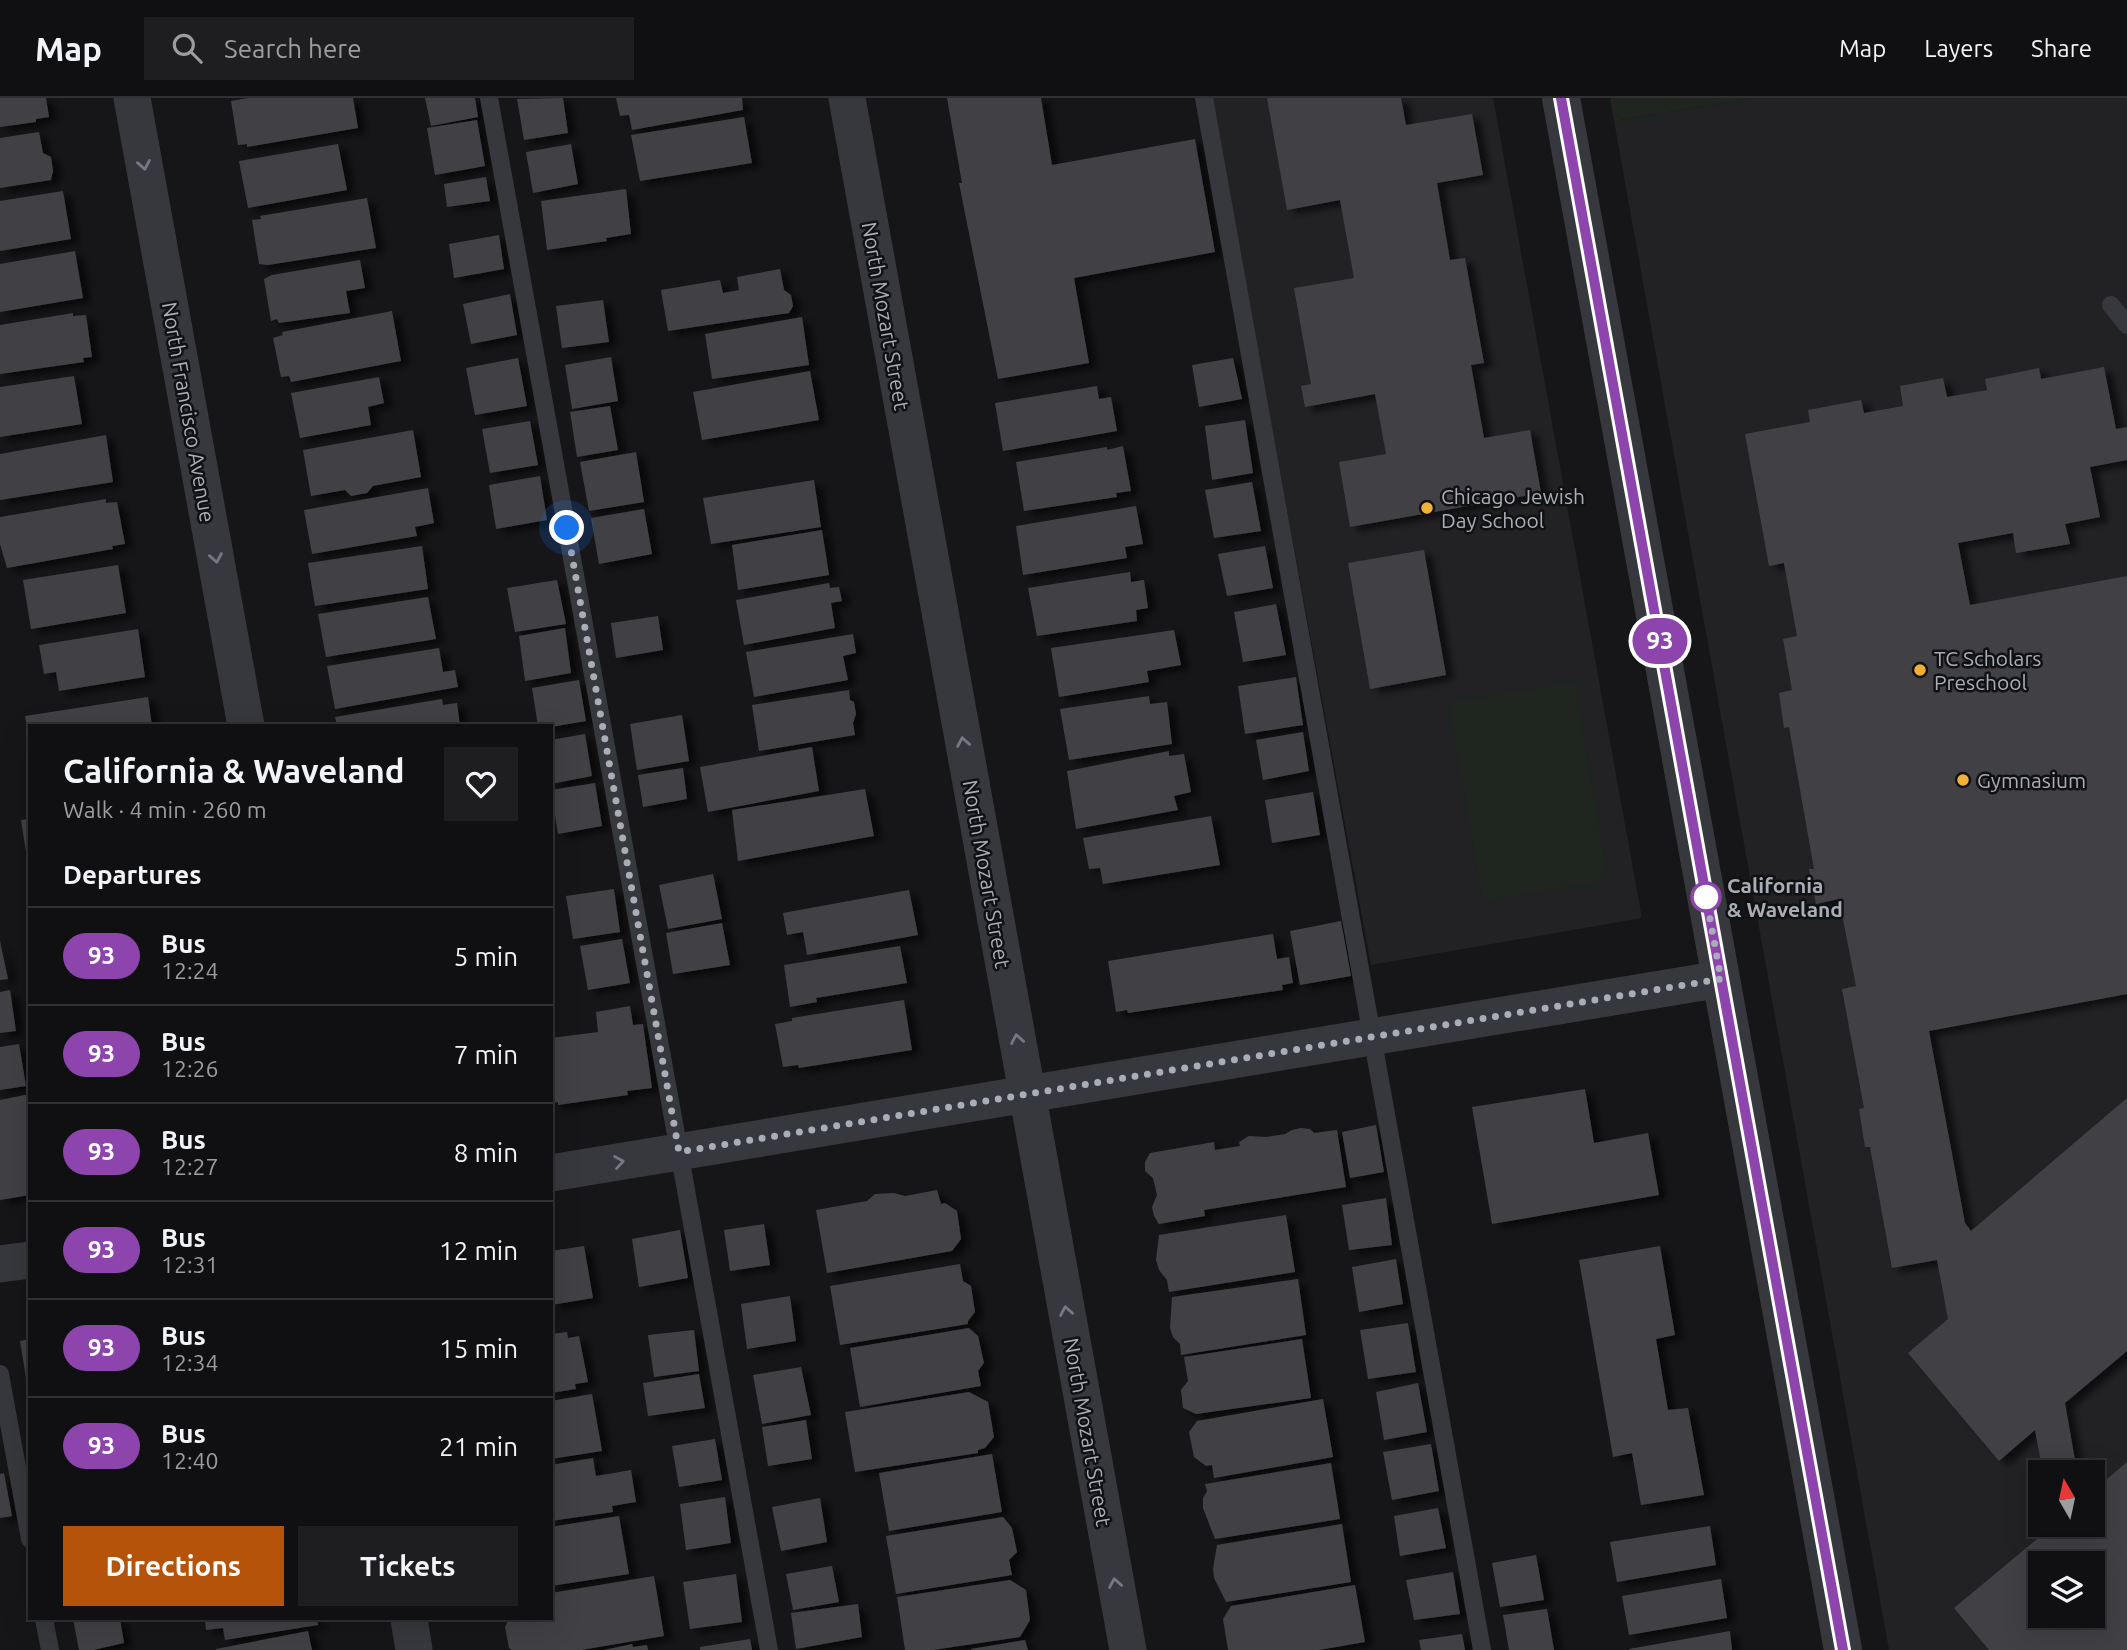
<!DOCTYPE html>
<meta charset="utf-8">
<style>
body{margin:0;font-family:Ubuntu,sans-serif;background:#1e1e20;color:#f1f3f6;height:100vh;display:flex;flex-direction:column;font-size:26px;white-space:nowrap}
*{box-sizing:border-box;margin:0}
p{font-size:23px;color:#9c9d9f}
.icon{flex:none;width:38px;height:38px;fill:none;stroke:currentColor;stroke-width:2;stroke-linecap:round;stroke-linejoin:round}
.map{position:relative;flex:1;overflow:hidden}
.details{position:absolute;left:28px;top:626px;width:525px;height:896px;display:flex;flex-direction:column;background:#101012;border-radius:0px;box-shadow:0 7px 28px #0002,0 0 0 2px #303032}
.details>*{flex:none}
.badge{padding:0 14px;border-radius:23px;font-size:24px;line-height:46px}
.needle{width:46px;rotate:351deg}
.buttons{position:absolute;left:2028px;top:1362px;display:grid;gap:14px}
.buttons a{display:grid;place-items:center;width:77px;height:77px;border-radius:0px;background:#101012;box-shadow:0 7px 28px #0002,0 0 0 2px #303032;font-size:35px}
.you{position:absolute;width:35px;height:35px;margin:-18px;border:5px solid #fff;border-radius:50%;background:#1a73e8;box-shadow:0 0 0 10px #1a73e833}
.map>.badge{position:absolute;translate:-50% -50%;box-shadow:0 0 0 4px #fff}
h2{padding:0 35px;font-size:26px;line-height:63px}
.round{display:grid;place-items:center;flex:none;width:74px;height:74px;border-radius:0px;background:#1e1e20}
.summary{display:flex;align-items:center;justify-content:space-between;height:119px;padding:0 35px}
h1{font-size:33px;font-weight:700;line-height:52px}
.primary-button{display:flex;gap:14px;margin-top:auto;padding:14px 35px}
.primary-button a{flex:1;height:80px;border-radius:0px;background:#b45309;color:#fff;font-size:28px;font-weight:700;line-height:80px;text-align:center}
.primary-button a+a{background:#1e1e20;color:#f1f3f6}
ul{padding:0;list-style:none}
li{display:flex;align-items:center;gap:21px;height:98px;padding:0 35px;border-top:2px solid #303032}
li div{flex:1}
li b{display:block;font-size:26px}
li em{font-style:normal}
li .badge{min-width:77px;font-weight:700;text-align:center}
header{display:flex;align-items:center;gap:42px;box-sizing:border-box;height:98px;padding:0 35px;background:#101012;border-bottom:2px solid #303032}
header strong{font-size:33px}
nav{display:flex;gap:38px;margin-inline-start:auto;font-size:24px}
.search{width:490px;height:63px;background:#1e1e20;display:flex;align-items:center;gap:18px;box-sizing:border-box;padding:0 24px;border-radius:0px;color:#9c9d9f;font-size:26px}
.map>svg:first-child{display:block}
.built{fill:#222225;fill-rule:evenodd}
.green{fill:#1e261f}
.building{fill:#404145;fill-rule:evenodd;filter:url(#shadow)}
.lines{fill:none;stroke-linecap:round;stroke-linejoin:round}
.service{stroke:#37383d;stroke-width:18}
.minor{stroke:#37383d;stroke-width:37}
.tertiary{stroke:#37383d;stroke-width:38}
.oneway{stroke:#757881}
.line-casing{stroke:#fff;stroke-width:16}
.line{stroke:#8e44ad;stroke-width:10}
.walk{stroke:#a8adb8;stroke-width:7;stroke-dasharray:0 12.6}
.poi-dot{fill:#f2b134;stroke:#111113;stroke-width:2.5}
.stop-dot{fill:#fff;stroke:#8e44ad;stroke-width:3.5}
.labels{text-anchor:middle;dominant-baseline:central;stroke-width:5;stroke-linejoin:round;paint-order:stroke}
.street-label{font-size:21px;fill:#a8adb8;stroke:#111113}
.poi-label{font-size:21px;fill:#a8adb8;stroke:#111113;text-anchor:start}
.stop-label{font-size:21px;font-weight:bold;fill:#a8adb8;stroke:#111113;text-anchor:start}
</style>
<header>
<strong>Map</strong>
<div class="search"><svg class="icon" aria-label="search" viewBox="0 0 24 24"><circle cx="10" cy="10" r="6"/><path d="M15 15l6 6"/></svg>Search here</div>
<nav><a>Map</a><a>Layers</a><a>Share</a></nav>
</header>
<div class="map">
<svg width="2127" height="1552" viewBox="0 0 2127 1552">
<defs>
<filter id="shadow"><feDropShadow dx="8" dy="4.5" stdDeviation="3.5" flood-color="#0009"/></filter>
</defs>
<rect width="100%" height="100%" fill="#161618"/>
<!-- built -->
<g class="built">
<polygon points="1211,0 1493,0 1642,820 1371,867"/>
<path d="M1753 0H2127V1552H1889L1614 23ZM2040 1374H2093V1426H2040ZM2040 1465H2093V1517H2040Z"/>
</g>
<!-- green -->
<g class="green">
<polygon points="1610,0 1753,0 1614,23"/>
<polygon points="1574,584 1608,782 1483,803 1449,605"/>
</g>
<!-- building -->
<g class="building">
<polygon points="0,0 46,0 49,19 36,21 36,24 0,29"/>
<polygon points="248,0 353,0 358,30 247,49 247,46 238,47 231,3"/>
<polygon points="425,0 475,0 478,19 431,28"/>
<polygon points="563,0 568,35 524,42 517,1"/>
<polygon points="616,0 742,0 743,12 632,32 629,17 620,18"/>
<polygon points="947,0 1041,0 1052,67 1195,41 1215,154 1074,180 1089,265 998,281 959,85 962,85"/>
<polygon points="1267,0 1401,0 1406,27 1472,16 1483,77 1437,85 1450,162 1465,160 1484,265 1471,267 1484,340 1530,332 1541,395 1350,429 1339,364 1386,356 1375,296 1305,309 1301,288 1311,286 1294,190 1354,180 1340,102 1287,112"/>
<polygon points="744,19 752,65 640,83 631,37"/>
<polygon points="477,22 485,68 435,77 427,30"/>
<polygon points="39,34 43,55 51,59 53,73 51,82 0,90 0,40"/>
<polygon points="338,46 347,92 248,110 239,63"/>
<polygon points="571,46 578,86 533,95 526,54"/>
<polygon points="486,79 490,103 447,109 444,86"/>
<polygon points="626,91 631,136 606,140 607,143 547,152 541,103"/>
<polygon points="63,93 71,141 0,153 0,103"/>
<polygon points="367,100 376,150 268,167 259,166 252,122 261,121 260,118"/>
<polygon points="499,137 504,171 454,180 449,146"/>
<polygon points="75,153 83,200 0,214 0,166"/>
<polygon points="360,162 365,190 346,193 350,215 279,225 277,221 271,223 264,181 272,177"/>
<polygon points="780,171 784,192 791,197 793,208 789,215 668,233 661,192 720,182 723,195 739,192 737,179"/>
<polygon points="510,196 517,237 471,246 463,206"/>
<polygon points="603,202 609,244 562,250 556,208"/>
<polygon points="392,213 401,263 291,284 289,278 281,279 273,240 283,237 282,234"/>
<polygon points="73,215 73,218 86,217 92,259 83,260 84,264 0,276 0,227"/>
<polygon points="802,219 809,267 712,281 705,236"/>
<polygon points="611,259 618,303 572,311 565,267"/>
<polygon points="518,260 527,308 475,317 466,270"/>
<polygon points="1233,260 1242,301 1199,309 1192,267"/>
<polygon points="2104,269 2116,331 2127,329 2127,362 2090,369 2100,419 2065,426 2070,446 2016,455 2013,435 1958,445 1970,507 2127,478 2127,896 1929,933 1965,1125 1971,1133 2127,1000 2127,1253 2065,1305 2077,1374 2040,1374 2039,1394 2035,1371 2042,1370 2035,1332 1999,1363 1908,1255 1948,1221 1937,1162 1892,1170 1870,1049 1865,1049 1859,1011 1864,1010 1842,891 1856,888 1839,801 1816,806 1809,771 1814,771 1789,629 1784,630 1779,595 1792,592 1783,541 1797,538 1784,465 1769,468 1745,336 1810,324 1808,312 1861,302 1864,315 1903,308 1900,288 1943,280 1947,299 1987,292 1985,281 2039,270 2041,281"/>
<polygon points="810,273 819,322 702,342 693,294"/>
<polygon points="74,278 82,326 0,339 0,289"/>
<polygon points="379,279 384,305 368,309 371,327 300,340 291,295"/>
<polygon points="1097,288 1099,301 1111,299 1117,333 1003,353 995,305"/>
<polygon points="610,308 618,352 577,359 570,314"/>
<polygon points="1245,322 1253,375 1212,382 1205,328"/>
<polygon points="530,323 538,367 490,375 482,331"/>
<polygon points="413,332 421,379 373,388 367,395 351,398 345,392 311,398 303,352"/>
<polygon points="106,337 113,384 0,402 0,356"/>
<polygon points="1123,348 1131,393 1116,395 1117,399 1024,413 1016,364 1107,349 1107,352"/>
<polygon points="636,354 644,404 589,413 580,364"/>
<polygon points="540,378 547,422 496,431 489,387"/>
<polygon points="814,382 821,429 711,446 703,400"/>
<polygon points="1252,384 1261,433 1214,440 1205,392"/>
<polygon points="428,390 434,425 415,429 417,438 312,456 304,412"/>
<polygon points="106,401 106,405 117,404 125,446 112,448 113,451 7,470 0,446 0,419"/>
<polygon points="1136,408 1143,446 1125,449 1127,460 1023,477 1016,428"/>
<polygon points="644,411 652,456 599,466 591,420"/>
<polygon points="822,432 829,477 738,492 732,447"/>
<polygon points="422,448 428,491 315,508 308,465"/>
<polygon points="1265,448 1273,490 1227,498 1218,456"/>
<polygon points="1424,452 1446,577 1370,591 1348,465"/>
<polygon points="118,467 126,515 31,531 23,482"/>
<polygon points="1130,474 1131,484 1144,482 1148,510 1136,512 1137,523 1037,538 1028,490"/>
<polygon points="557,482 566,526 515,534 507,490"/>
<polygon points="829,485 830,490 839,489 842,503 831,505 835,530 744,547 736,502"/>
<polygon points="428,499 436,541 326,559 318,516"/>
<polygon points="1276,506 1286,557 1243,564 1234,514"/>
<polygon points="658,518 663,552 616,560 611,525"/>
<polygon points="565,530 571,575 525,583 519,538"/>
<polygon points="138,531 145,579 59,593 56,574 44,576 39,547"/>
<polygon points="1174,532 1181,567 1147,573 1149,584 1059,599 1051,550"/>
<polygon points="853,536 856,555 843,558 848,582 754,599 746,554"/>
<polygon points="439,550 443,574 455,572 458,589 335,611 327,568"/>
<polygon points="1296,579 1303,627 1245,636 1238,588"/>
<polygon points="579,582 586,623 551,629 538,628 532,590"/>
<polygon points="849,592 850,602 854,604 856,616 853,625 855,637 759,653 752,607"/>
<polygon points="1149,598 1150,606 1167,604 1172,646 1069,662 1060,611"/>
<polygon points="148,599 152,628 30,628 28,636 25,618"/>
<polygon points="442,601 443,607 457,605 460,628 337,628 335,619"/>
<polygon points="682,617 689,663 637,672 630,626"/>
<polygon points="1303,634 1309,673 1263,682 1256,642"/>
<polygon points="585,636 592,678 551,686 551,642"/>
<polygon points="812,649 819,693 708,714 700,669"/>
<polygon points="1169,653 1169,658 1184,656 1191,694 1174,698 1178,712 1076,731 1067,673"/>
<polygon points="683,670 687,701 643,709 638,677"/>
<polygon points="595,685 602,728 558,736 551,692"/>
<polygon points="865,691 874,738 738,763 732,712"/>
<polygon points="1313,694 1320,737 1272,745 1265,702"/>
<polygon points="1211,718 1220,767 1103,786 1100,770 1089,771 1083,740"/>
<polygon points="30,721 30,765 28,766 21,722"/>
<polygon points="713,776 722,821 668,831 659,787"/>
<polygon points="614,791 620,834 573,841 566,798"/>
<polygon points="909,792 918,837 807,857 803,834 787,837 783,815"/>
<polygon points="1341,823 1351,878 1300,887 1290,833"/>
<polygon points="722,825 730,867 673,876 666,835"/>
<polygon points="1273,836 1277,861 1289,859 1293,885 1282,887 1283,892 1128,915 1127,912 1116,914 1108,863"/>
<polygon points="622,841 630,885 588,892 580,848"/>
<polygon points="0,843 8,881 0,882"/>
<polygon points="900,848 907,885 816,900 817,904 790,909 784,867"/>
<polygon points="10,892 16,933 0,935 0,894"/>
<polygon points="904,902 912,952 799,970 798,967 783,969 775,926 792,923 792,920"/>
<polygon points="630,908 633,927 643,926 652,990 627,993 628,997 558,1007 558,1004 551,1005 551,940 598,934 596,914"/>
<polygon points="19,946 26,988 0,992 0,949"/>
<polygon points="1585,991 1594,1045 1648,1035 1659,1097 1492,1126 1472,1009"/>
<polygon points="30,996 30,1097 0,1102 0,1002"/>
<polygon points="1376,1027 1384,1074 1350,1080 1342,1034"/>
<polygon points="1301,1030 1310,1031 1314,1035 1337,1032 1346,1089 1204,1112 1205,1118 1159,1126 1154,1118 1152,1109 1157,1097 1153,1080 1145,1073 1145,1064 1150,1055 1214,1044 1215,1052 1240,1048 1239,1044 1249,1038 1266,1039 1285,1036 1292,1032"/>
<polygon points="937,1092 941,1106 945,1105 957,1113 961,1141 952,1153 827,1175 816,1112 867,1103 875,1096 894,1095 905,1098"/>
<polygon points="1386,1100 1392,1147 1349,1152 1342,1107"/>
<polygon points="1286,1117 1295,1174 1169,1194 1167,1182 1159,1172 1156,1162 1159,1137"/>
<polygon points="764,1126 770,1167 730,1173 724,1132"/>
<polygon points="680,1132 688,1180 639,1189 632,1141"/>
<polygon points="584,1148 593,1200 551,1207 551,1153"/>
<polygon points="1660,1148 1675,1237 1656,1241 1668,1312 1688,1310 1704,1397 1641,1407 1632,1355 1613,1359 1579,1162"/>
<polygon points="1396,1161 1403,1206 1359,1214 1352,1169"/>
<polygon points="960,1166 963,1183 971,1188 975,1214 968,1223 968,1226 840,1247 830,1188"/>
<polygon points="1298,1181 1306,1237 1181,1257 1180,1246 1173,1239 1170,1230 1172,1199"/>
<polygon points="790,1198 796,1243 747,1251 741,1206"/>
<polygon points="1408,1225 1416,1274 1368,1281 1360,1232"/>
<polygon points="969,1230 978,1238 984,1265 978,1273 981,1288 860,1309 850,1250"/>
<polygon points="694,1232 699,1273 654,1279 648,1237"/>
<polygon points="567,1234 568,1240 579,1238 588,1284 575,1286 576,1291 551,1295 551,1236"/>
<polygon points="30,1241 30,1292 28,1292 20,1243"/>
<polygon points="1302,1241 1311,1300 1196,1316 1183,1310 1181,1292 1188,1283 1184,1259"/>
<polygon points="801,1269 811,1317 762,1326 753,1277"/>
<polygon points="699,1276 705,1310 648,1318 643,1285"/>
<polygon points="1418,1285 1427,1334 1384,1342 1376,1294"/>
<polygon points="969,1294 988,1304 994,1339 985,1350 978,1352 978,1355 855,1374 845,1314"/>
<polygon points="592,1296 602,1353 551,1361 551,1303"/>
<polygon points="1323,1301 1333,1359 1214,1380 1212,1367 1206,1368 1194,1359 1189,1334 1197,1323"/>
<polygon points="806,1322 812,1361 768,1368 762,1329"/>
<polygon points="715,1341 722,1382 679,1389 672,1348"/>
<polygon points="1431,1346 1439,1393 1392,1402 1383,1354"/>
<polygon points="992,1356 1002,1414 889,1433 879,1375"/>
<polygon points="593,1360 596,1378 631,1372 636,1404 612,1408 613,1414 551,1423 551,1367"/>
<path d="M2127 1364V1552H1989L1954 1510 2048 1432V1426H2093V1393ZM2040 1465H2093V1517H2040Z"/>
<polygon points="1331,1365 1340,1421 1215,1441 1203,1410 1203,1400 1207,1393 1205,1386"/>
<polygon points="4,1375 12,1418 0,1420 0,1376"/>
<polygon points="725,1399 731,1445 686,1452 680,1406"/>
<polygon points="820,1400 827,1444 781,1453 772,1409"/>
<polygon points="1438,1410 1446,1450 1400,1458 1394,1418"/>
<polygon points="619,1418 629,1476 551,1488 551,1429"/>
<polygon points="1003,1419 1012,1430 1017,1454 1009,1462 1012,1477 896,1496 886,1438"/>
<polygon points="1342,1426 1351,1484 1226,1504 1214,1480 1213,1471 1217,1447"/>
<polygon points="1710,1428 1716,1467 1617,1484 1610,1444"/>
<polygon points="1536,1457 1544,1502 1500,1509 1492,1465"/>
<polygon points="832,1468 839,1504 793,1512 786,1476"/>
<polygon points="1453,1474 1460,1516 1414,1522 1406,1482"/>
<polygon points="736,1476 742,1524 690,1531 683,1484"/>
<polygon points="654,1478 664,1538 581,1552 512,1552 509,1550 505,1529 509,1521 551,1521 551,1495"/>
<polygon points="1721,1481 1727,1520 1629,1537 1622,1498"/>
<polygon points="1010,1482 1026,1492 1030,1522 1020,1539 933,1552 905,1552 897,1499"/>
<polygon points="1355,1487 1365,1544 1319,1552 1228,1552 1223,1521 1231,1508"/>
<polygon points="858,1506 862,1539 796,1551 791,1515"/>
<polygon points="1547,1511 1554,1552 1509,1552 1503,1517"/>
<polygon points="73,1521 120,1521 124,1545 93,1552 79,1552"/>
<polygon points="205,1521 317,1521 318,1527 225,1542 223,1530 206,1532"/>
<polygon points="308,1533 312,1552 216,1552 216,1551"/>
<polygon points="1730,1533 1732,1552 1630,1552 1629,1551"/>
<polygon points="1462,1536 1465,1552 1421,1552 1419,1542"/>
<polygon points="750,1541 752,1552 700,1552 700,1549"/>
<polygon points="1025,1542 1028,1552 971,1552 971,1551"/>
<polygon points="632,1546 633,1549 647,1547 648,1552 604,1552"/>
</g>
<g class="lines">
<!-- service -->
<g class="service">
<polyline points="489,0 769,1552"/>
<polyline points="1204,0 1482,1552"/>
<polyline points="2111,207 2127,227"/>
<polyline points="0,1276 30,1441"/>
<polyline points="44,1521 50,1552"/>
</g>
<!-- minor -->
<g class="minor">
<polyline points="132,0 246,628"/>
<polyline points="847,0 1128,1552"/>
<polyline points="551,1075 1721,881"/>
<polyline points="0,1166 30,1162"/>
<polyline points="409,1521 414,1552"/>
</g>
<!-- tertiary -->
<polyline class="tertiary" points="1561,0 1843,1552"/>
</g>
<!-- one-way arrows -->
<defs><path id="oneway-chevron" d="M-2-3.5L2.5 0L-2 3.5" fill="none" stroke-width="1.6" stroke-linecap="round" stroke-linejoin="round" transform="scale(1.75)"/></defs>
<g class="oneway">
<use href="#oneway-chevron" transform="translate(144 67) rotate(80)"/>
<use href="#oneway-chevron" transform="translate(216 460) rotate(80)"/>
<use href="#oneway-chevron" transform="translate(963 644) rotate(-100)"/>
<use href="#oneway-chevron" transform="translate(1017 941) rotate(-100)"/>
<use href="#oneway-chevron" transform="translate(619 1064) rotate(-9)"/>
<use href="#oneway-chevron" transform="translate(1066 1213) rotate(-100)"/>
<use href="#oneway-chevron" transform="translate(1115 1485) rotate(-100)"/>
</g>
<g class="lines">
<!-- line casing -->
<g class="line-casing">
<polyline id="line" points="1561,0 1843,1552"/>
</g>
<!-- line -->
<use href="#line" class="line"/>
<!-- walk -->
<polyline class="walk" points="567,430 679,1054 1721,881 1706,799"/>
</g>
<!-- markers -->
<g class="poi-dot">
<circle cx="1427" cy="410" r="7"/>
<circle cx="1920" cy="572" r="7"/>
<circle cx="1963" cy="682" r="7"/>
</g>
<circle class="stop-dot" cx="1706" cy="799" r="14"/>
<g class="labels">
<!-- street labels -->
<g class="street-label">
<text transform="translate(886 218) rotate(80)">North Mozart Street</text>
<text transform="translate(189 314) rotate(80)">North Francisco Avenue</text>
<text transform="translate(987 776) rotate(80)">North Mozart Street</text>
<text transform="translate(1088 1334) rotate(80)">North Mozart Street</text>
</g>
<!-- poi labels -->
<g class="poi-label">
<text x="1441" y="398">Chicago Jewish<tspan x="1441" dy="24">Day School</tspan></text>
<text x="1934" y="560">TC Scholars<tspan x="1934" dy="24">Preschool</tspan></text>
<text x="1977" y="682">Gymnasium</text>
</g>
<!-- stop labels -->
<g class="stop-label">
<text x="1727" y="787">California<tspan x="1727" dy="24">&amp; Waveland</tspan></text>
</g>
</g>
</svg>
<div class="buttons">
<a><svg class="needle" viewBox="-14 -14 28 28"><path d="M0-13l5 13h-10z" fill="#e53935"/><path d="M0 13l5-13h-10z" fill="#9c9d9f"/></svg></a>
<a><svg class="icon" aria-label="layers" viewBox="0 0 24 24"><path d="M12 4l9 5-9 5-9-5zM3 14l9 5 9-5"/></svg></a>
</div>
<div class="you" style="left:567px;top:430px"></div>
<b class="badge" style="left:1660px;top:543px;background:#8e44ad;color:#fff">93</b>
<section class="details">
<div class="summary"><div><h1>California &amp; Waveland</h1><p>Walk · 4 min · 260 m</p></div><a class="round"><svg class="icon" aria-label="heart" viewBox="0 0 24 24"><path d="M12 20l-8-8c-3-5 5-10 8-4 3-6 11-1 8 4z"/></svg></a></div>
<h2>Departures</h2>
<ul>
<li><span class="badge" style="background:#8e44ad;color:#fff">93</span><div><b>Bus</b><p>12:24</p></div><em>5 min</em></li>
<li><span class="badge" style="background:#8e44ad;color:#fff">93</span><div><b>Bus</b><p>12:26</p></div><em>7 min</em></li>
<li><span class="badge" style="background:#8e44ad;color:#fff">93</span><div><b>Bus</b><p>12:27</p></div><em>8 min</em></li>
<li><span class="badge" style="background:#8e44ad;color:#fff">93</span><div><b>Bus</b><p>12:31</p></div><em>12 min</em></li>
<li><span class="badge" style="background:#8e44ad;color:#fff">93</span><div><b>Bus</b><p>12:34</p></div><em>15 min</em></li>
<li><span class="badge" style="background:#8e44ad;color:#fff">93</span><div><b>Bus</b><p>12:40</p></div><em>21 min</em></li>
</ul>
<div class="primary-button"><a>Directions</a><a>Tickets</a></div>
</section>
</div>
